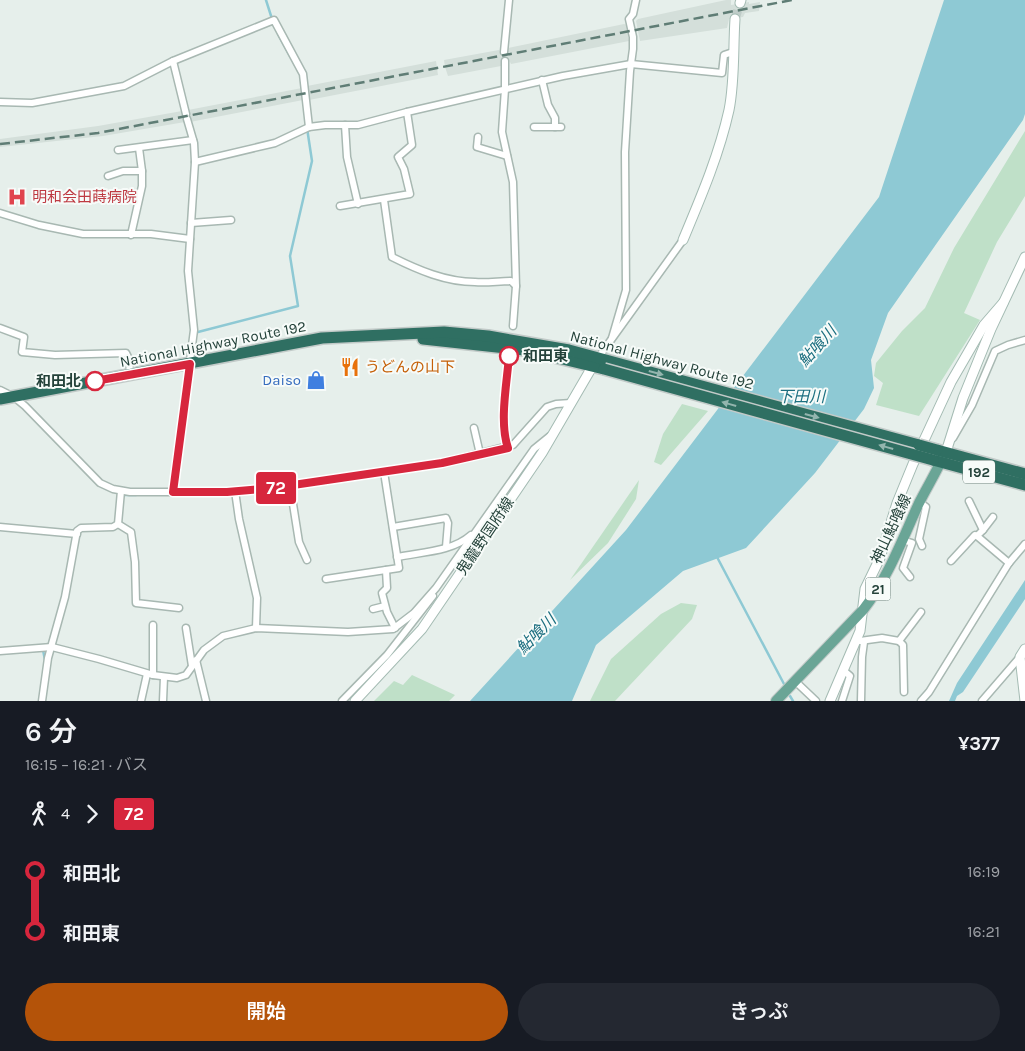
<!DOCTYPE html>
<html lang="ja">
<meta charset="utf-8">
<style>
body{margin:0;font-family:Karla,"Noto Sans JP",sans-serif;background:#242831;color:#f1f3f6;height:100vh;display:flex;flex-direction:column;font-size:19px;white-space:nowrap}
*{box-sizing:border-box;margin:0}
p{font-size:16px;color:#9ea1a6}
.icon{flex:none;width:28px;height:28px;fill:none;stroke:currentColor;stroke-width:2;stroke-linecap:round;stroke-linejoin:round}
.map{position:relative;height:701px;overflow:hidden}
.side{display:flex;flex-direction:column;background:#171b24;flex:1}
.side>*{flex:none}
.badge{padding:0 10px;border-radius:4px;font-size:18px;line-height:32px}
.map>.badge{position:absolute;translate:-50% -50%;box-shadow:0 0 0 2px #fff}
.legs{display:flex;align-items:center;gap:8px;height:55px;padding:0 25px;font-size:16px}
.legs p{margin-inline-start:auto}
.headline{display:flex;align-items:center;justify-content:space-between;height:85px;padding:0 25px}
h1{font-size:28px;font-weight:600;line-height:38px}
.cta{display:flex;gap:10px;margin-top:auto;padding:10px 25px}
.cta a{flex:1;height:58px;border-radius:30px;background:#b45309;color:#fff;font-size:20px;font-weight:600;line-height:58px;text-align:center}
.cta a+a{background:#242831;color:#f1f3f6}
ul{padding:0 25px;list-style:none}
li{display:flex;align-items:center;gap:18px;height:60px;font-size:19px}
li i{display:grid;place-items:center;width:8px;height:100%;margin:0 6px;background:currentColor}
li i::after{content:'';width:12px;height:12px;margin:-6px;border:4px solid;border-radius:50%;background:#171b24}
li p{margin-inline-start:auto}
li:first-child i{background:linear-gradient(#0000 50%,currentColor 0)}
li:last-child i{background:linear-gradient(currentColor 50%,#0000 0)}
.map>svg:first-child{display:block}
.built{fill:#d4dfda}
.green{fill:#bfe0c8}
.water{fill:#8ec9d4}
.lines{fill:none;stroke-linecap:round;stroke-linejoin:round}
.stream{stroke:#8ec9d4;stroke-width:2.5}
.secondary-tunnel{stroke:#bfccc8;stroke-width:9;stroke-dasharray:9 4.5;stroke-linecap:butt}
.street-casing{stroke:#a8b8b2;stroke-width:9}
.secondary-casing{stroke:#a4bbb3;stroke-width:11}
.primary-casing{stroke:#c2cac8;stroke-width:12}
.highway-casing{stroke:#c2cac8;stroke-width:14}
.street{stroke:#fff;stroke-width:6}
.secondary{stroke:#fff;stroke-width:9}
.primary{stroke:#6aa596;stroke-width:10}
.highway{stroke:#2f6f62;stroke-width:11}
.rail{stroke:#5f7d75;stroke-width:2.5;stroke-dasharray:10 5;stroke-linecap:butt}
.highway-bridge-casing{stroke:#c2cac8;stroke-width:14;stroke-linecap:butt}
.highway-bridge{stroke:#2f6f62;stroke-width:11}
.oneway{fill:#93b5ae}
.line-1-casing{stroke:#fff;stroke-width:11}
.line-1{stroke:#d7263d;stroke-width:8}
.stop-1-dot{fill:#fff;stroke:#d7263d;stroke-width:2.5}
.labels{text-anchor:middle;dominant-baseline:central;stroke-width:4;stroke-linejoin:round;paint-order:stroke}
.shield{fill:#f7fbf9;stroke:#637a73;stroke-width:1}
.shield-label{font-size:14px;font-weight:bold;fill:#24423a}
.health-label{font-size:15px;fill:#be3a42;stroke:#f7fbf9;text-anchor:start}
.street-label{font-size:15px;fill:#24423a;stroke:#f7fbf9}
.stop-label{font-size:15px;font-weight:bold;fill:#24423a;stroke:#f7fbf9;text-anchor:start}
.food-label{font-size:15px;fill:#c56008;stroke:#f7fbf9;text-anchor:start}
.shop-label{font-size:15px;fill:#366cbe;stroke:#f7fbf9;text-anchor:end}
.water-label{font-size:16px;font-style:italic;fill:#1c6f80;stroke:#f7fbf9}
</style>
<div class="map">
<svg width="1025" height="701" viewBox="0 0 1025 701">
<rect width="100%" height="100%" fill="#e6efeb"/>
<!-- built -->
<g class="built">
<polygon points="726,0 731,0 731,5 749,2 749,4 760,2 759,11 745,13 743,17 729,19 727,28 640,41 636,21 638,19"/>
<polygon points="624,24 627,25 629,41 511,64 509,60 502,61 501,66 448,76 445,67 444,60 499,50 500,53 508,51 508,48"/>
<polygon points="436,61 438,75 309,100 307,86"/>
<polygon points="302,88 303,100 190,122 184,119 185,122 103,136 0,147 0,139 98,126 182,111 183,115 188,110"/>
</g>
<!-- green -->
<g class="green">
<polygon points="1025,131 1025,196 997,242 964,313 980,320 919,416 876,405 883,383 874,376 876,363 902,331 925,308 954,248"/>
<polygon points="682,404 708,411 661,465 654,462 663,434"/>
<polygon points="639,480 636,499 608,543 570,580"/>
<polygon points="681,603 697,605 692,619 615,701 590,701 611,659 661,614"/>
<polygon points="412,675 455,695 449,701 374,701 394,681 403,685"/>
</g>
<!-- water -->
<g class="water">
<polygon points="944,0 1025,0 1025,114 1023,120 888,313 871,360 874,388 864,409 815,473 746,548 683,571 596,645 572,701 470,701 626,530 879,197"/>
<polygon points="1025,580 1025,599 963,692 957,696 955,701 949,701 957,683"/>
</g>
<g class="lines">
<!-- stream -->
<g class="stream">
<polyline points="266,0 272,19"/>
<polyline points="278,34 290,56"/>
<polyline points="198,332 298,306 290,256 312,161 307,128"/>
<polyline points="122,495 136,495"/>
<polyline points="717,557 784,684"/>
<polyline points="43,650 45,660"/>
<polyline points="790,696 793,701"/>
</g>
<!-- secondary-tunnel -->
<polyline class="secondary-tunnel" points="735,19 740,3"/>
<!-- street casing -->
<g class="street-casing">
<g id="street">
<polyline points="504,52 509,0"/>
<polyline points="173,61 274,20 303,74 309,127"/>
<polyline points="505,61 505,89 502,132 513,182 516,286"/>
<polyline points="542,80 548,105 555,118 555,127"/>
<polyline points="0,102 32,103 124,86 173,61 186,114"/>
<polyline points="345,125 347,157 358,204"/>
<polyline points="534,127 561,127"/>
<polyline points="478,137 477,147 507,156"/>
<polyline points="118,150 193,140"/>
<polyline points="195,162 275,143 309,127 325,125 358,125 407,112 563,76 631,64 722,73 724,55 733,52"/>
<polyline points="108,176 123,171 142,171 139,148"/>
<path d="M384 200 392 257C418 270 446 282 475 282 487 283 499 281 511 281L516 286 513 326"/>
<polyline points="340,206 410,194 404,169 398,157 412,145 407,112"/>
<polyline points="0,213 39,225 83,234 151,234 190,239"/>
<polyline points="191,223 231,220"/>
<polyline points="131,235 142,186 142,171"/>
<polyline points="0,328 24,337 22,352 55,355 126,353 129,359 130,375"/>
<polyline points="612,338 626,290 625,152 630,71 633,49 633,37 629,19 633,14 636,0"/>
<polyline points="598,358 683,240"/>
<polyline points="0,390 14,397 25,406 100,483 113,489 130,492 227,492 273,488 442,463 513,445 547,407 556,404 571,403"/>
<polyline points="474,428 480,454"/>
<polyline points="953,438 972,405 995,351 1008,345 1025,340"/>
<path d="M508 447C498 420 507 384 509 356"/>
<polyline points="290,485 299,542 307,560"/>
<polyline points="235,491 239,519 257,598 256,628"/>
<polyline points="173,492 194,330 188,271 195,162 194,143 187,119"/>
<polyline points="969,501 983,530 977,536 1009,563"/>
<polyline points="919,502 926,507 919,539 922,546"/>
<polyline points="118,524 131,532 135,562 136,603 179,608"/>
<polyline points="0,527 77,534"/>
<polyline points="393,527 446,518 448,523 446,547"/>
<polyline points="983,530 993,517"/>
<polyline points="902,540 912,543 903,568 910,577"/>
<path d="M397 557C421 552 452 552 471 535"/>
<polyline points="951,561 975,535 977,536"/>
<polyline points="386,570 387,588 382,593 387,612 395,628"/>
<polyline points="326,579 399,568 384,472"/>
<polyline points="373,609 385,606"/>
<polyline points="186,628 192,666"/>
<polyline points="860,641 882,638 899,641"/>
<polyline points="0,651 52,647 99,659 153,675 177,678 186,675 204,650 223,636 256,628 348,632 393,629 414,613 436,588 534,449 550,436"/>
<polyline points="196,660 206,701"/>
<polyline points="153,675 153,625"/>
<polyline points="795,681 816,701"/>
<polyline points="904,692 903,645 899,641 921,612"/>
<polyline points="42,701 48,658 65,597 77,531 81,528 113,527 118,524 121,491"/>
<polyline points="141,701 147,674"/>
<polyline points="163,701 164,677"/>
<polyline points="342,701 387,655 433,596"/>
<polyline points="842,701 850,676 843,670"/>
<polyline points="861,701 862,657 864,642"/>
<polyline points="921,701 929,692 1009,563 1025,544"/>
<polyline points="982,701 1020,657"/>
</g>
</g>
<!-- secondary casing -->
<g class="secondary-casing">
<g id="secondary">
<polyline points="740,3 741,0"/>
<path d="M683 240C701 197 719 155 729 110 735 80 733 49 735 19"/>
<polyline points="946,452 963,398 991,329 1025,257"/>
<polyline points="1025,649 1020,657 1025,701"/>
<polyline points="355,701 422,629 542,453 595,362"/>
<polyline points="830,701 860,631 865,589 880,558 897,503 913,464 951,382 984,325 1003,303"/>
</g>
</g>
<!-- primary casing -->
<g class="primary-casing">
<path id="primary" d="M776 701 863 610C888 578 902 540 919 503 927 487 937 471 944 455"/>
</g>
<!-- highway casing -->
<g class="highway-casing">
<g id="highway">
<polyline points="423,339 525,350 604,369"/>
<polyline points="0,399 322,338 444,332 488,336 569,350 919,445"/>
<polyline points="937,450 1025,474"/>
<polyline points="933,460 1025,485"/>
</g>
</g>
<!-- street -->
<use href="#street" class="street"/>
<!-- secondary -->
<use href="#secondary" class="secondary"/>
<!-- primary -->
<use href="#primary" class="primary"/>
<!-- highway -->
<use href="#highway" class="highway"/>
<!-- rail -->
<polyline class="rail" points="0,144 98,133 792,0"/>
<!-- highway-bridge casing -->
<g class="highway-bridge-casing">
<g id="highway-bridge">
<polyline points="604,369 933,460"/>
<polyline points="919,445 937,450"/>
</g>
</g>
<!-- highway-bridge -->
<use href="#highway-bridge" class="highway-bridge"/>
</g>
<!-- one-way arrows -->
<defs><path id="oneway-solid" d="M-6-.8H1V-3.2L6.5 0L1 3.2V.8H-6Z" transform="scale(1.25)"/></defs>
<g class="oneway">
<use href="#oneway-solid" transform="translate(656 373) rotate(15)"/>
<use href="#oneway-solid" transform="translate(729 404) rotate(-164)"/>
<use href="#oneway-solid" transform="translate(812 416) rotate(15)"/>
<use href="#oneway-solid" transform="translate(886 447) rotate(-164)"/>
</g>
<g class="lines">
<!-- line-1 casing -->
<g class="line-1-casing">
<path id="line-1" d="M95 381 190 364 173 492H227L273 488 442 463 508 448C499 422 507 383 509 356"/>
</g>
<!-- line-1 -->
<use href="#line-1" class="line-1"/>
</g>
<!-- icons -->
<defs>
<g id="hospital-bare" transform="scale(1.5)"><path d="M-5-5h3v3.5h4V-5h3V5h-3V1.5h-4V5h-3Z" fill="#e0444e" stroke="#f7fbf9" stroke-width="2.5" paint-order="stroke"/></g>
<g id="restaurant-bare" transform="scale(1.5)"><path d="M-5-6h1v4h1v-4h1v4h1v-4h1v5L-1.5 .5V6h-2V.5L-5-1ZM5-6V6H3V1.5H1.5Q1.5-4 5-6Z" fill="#e8710a" stroke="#f7fbf9" stroke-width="2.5" paint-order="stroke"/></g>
<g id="shop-bare" transform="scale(1.5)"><path d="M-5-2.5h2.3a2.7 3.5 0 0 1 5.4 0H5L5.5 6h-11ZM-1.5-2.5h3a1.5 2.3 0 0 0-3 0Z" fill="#3f7fe0" stroke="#f7fbf9" stroke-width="2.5" paint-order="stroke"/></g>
</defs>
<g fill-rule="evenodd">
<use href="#hospital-bare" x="17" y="197"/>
<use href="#restaurant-bare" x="350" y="367"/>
<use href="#shop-bare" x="316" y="380"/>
</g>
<!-- markers -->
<g class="stop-1-dot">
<circle cx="509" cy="356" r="9"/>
<circle cx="95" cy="381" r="9"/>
</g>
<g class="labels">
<!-- shield labels -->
<g class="shield">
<rect x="963" y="460.5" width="32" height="23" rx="4"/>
<rect x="865.5" y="577.5" width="25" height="23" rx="4"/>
</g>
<g class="shield-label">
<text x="979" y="472">192</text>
<text x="878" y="589">21</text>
</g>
<!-- health labels -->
<g class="health-label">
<text x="32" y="197">明和会田蒔病院</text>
</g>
<!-- street labels -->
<g class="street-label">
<text transform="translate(213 344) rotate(-11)">National Highway Route 192</text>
<text transform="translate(662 360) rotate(15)">National Highway Route 192</text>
<text transform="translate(891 529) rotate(-65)">神山鮎喰線</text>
<text transform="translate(485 536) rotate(-56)">鬼籠野国府線</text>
</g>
<!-- stop labels -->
<g class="stop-label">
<text x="523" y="356">和田東</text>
<text x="81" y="381" text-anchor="end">和田北</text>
</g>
<!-- food labels -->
<g class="food-label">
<text x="365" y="367">うどんの山下</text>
</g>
<!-- shop labels -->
<g class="shop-label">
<text x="301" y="380">Daiso</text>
</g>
<!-- water labels -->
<g class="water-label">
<text transform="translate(817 346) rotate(-48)">鮎喰川</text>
<text x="801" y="396">下田川</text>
<text transform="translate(536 634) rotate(-45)">鮎喰川</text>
</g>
</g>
</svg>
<b class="badge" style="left:276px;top:488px;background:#d7263d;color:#fff">72</b>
</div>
<section class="side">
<div class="headline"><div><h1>6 分</h1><p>16:15 – 16:21 · バス</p></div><b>¥377</b></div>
<div class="legs"><svg class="icon" aria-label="walk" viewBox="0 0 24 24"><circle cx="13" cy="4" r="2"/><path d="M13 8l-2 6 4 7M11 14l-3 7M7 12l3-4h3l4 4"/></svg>4<svg class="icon" aria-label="forward" viewBox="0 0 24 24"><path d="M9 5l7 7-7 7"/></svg><b class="badge" style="background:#d7263d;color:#fff">72</b></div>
<ul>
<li><i style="color:#d7263d"></i><b>和田北</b><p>16:19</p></li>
<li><i style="color:#d7263d"></i><b>和田東</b><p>16:21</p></li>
</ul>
<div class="cta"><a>開始</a><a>きっぷ</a></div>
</section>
